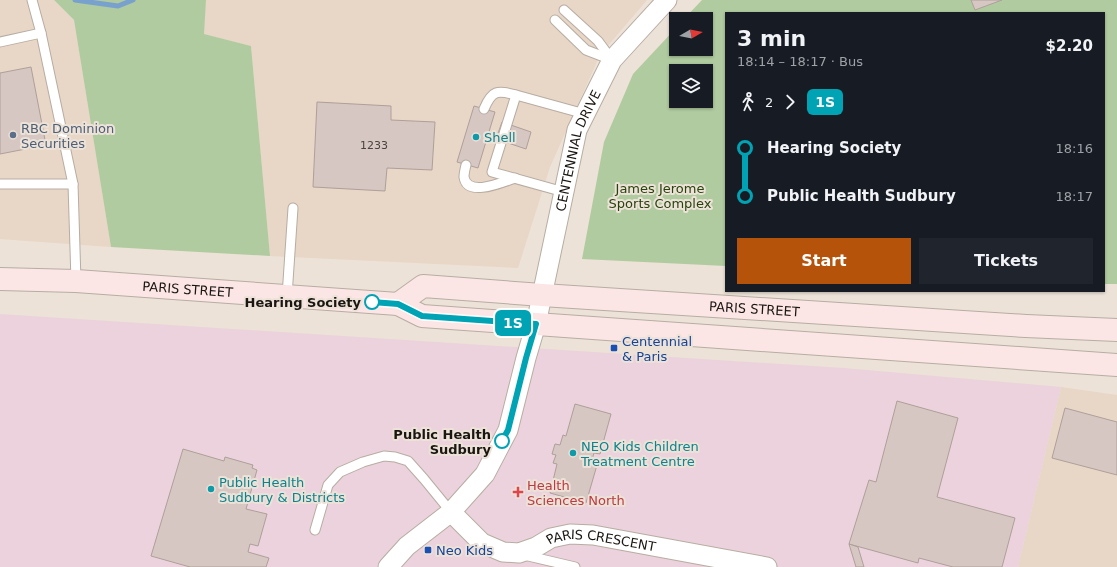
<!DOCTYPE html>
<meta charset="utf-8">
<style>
body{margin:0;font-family:"DejaVu Sans",sans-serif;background:#20242c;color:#f1f3f6;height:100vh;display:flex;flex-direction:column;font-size:15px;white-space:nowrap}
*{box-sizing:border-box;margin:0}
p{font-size:13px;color:#9ea1a6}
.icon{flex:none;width:22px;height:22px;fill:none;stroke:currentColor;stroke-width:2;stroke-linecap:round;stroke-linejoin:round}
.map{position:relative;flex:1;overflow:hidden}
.panel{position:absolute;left:725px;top:12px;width:380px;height:280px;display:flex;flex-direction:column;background:#171b24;border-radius:0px;box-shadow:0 1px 3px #0004}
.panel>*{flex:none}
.badge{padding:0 8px;border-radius:6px;font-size:14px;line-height:26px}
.needle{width:26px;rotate:80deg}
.fabs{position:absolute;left:669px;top:12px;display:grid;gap:8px}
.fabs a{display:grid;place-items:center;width:44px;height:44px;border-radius:0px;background:#171b24;box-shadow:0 1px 3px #0004;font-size:20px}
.map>.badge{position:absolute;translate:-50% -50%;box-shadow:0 0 0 2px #fff}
.legs{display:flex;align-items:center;gap:6px;height:44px;padding:0 12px;font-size:13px}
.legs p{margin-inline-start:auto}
.overview{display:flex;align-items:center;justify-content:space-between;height:68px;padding:0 12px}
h1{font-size:22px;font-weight:700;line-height:30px}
.cta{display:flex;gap:8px;margin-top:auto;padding:8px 12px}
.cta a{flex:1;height:46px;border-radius:0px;background:#b45309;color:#fff;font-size:16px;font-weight:700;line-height:46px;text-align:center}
.cta a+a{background:#20242c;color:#f1f3f6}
ul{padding:0 12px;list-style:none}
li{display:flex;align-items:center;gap:14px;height:48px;font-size:15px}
li i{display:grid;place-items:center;width:6px;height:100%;margin:0 5px;background:currentColor}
li i::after{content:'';width:10px;height:10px;margin:-5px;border:3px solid;border-radius:50%;background:#171b24}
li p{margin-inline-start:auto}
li:first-child i{background:linear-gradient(#0000 50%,currentColor 0)}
li:last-child i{background:linear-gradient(currentColor 50%,#0000 0)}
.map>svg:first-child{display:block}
.commercial{fill:#e8d6c6}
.medical{fill:#ebd2dc}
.green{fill:#b0cb9f;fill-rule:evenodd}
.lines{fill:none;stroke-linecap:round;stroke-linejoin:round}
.stream{stroke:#78a1ce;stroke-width:5}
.building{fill:#d6c7c2;stroke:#ae9f9a}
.service-casing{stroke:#b7ada3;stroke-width:11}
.minor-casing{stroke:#b7ada3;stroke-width:21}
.secondary-casing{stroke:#b7ada3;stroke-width:24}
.service{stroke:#fff;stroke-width:9}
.minor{stroke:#fff;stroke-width:19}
.secondary{stroke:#fce6e5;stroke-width:22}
.line-1-casing{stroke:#fff;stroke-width:9}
.line-1{stroke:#00a3b4;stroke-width:6}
.service-dot{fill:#5c6f8a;stroke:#ece2d7;stroke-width:1.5}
.culture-dot{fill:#0f9aa8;stroke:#ece2d7;stroke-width:1.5}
.stop-1-dot{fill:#fff;stroke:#00a3b4;stroke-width:2}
.transit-dot{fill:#1a4fb4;stroke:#ece2d7;stroke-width:1.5}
.health-dot{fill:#e0444e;stroke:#ece2d7;stroke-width:1.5}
.labels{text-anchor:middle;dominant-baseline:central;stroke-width:4;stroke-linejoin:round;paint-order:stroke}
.number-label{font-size:11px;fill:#49423e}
.service-label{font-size:13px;fill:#4e5e75;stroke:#ece2d7;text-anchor:start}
.culture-label{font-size:13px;fill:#0d838f;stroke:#ece2d7;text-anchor:start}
.street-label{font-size:13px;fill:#1a1612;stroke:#ece2d7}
.park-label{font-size:13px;fill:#27430b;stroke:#ece2d7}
.stop-label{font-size:13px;font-weight:bold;fill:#1a1612;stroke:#ece2d7;text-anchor:end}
.transit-label{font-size:13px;fill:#164399;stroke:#ece2d7;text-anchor:start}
.health-label{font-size:13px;fill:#be3a42;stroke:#ece2d7;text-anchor:start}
</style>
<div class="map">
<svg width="1117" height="567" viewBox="0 0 1117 567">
<rect width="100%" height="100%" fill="#ece2d7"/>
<!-- commercial -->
<g class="commercial">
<polygon points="0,0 54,0 74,20 111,247 0,239"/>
<polygon points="206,0 647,0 600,55 550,167 518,268 270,256 251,46 203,34"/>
<polygon points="1061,387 1117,395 1117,567 1018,567"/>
</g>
<!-- medical -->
<polygon class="medical" points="0,314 844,368 1061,387 1018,567 0,567"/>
<!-- green -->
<g class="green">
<polygon points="54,0 206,0 204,34 251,46 270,256 111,247 74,20"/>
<path d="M702 0H1117V284H1104V13H726V266L582 259 604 142 633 74 676 28V49H706V19H684ZM676 71H706V101H676Z"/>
</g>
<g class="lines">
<!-- stream -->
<polyline class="stream" points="75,0 118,6 133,0"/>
</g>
<!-- building -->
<g class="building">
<polygon points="971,0 1002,0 975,10"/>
<polygon points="31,67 46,145 0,154 0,73"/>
<polygon points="317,102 391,106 391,120 435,122 432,170 387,168 385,191 313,187"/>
<polygon points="474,106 495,112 478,168 457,162"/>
<polygon points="502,122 531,132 526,149 496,139"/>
<polygon points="897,401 958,418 937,497 1015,518 1002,567 953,567 919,558 918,563 849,544 869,480 876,482"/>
<polygon points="575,404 611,414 600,454 594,453 591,463 597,465 586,503 550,493 557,464 553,463 556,455 552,454 555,444 560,445 563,435 566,436"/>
<polygon points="1065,408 1117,422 1117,475 1052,458"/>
<polygon points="183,449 224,461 225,457 253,465 252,468 257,470 246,509 267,514 258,546 250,544 248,552 269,558 266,567 190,567 151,556"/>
<polygon points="849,544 858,547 864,567 856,567"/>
</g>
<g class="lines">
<!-- service casing -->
<g class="service-casing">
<g id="service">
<polyline points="32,0 41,33"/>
<polyline points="564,10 598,41 612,60"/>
<polyline points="555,20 586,50 612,60"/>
<polyline points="0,42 41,33 73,184"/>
<path d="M484 109C492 90 497 90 516 95"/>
<path d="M466 165C465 169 464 173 464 177 467 198 503 182 515 178"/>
<polyline points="0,184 73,184 76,281"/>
<polyline points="564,192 492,172 516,95 585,114"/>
<polyline points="287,296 293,208"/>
<polyline points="315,530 328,485 340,472 363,462 384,456 395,457 408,461 424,479 451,512"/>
<polyline points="524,555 575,567"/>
</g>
</g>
<!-- minor casing -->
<g class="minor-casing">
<g id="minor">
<path id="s1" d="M451 512 482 543 503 552 519 553 536 547 551 538 570 534 593 535 767 567"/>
<path id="s2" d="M388 567 407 546 451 512 485 474 508 430 526 358 536 324 577 130 612 60 667 0"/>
</g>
</g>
<!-- secondary casing -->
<g class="secondary-casing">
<g id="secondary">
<path id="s3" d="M0 279 76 281 398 304 422 316 1117 365"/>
<path id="s4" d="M398 304 423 286 542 295 1026 326 1117 330"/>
</g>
</g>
<!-- service -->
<use href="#service" class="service"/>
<!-- minor -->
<use href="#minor" class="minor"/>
<!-- secondary -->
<use href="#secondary" class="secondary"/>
</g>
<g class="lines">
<!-- line-1 casing -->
<g class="line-1-casing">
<polyline id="line-1" points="372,302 398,304 422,316 536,324 526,358 508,430 502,441"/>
</g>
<!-- line-1 -->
<use href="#line-1" class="line-1"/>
</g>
<!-- markers -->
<circle class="service-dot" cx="13" cy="135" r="4"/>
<g class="culture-dot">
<circle cx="476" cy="137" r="4"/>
<circle cx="573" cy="453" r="4"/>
<circle cx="211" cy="489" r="4"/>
</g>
<g class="stop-1-dot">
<circle cx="372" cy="302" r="7"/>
<circle cx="502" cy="441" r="7"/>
</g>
<g class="transit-dot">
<rect x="610" y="344" width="8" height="8" rx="2"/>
<rect x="424" y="546" width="8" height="8" rx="2"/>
</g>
<path class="health-dot" d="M516 486h4v4h4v4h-4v4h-4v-4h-4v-4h4z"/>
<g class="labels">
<!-- number labels -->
<g class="number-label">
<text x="374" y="145">1233</text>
</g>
<!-- service labels -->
<g class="service-label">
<text x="21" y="128">RBC Dominion<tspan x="21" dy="15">Securities</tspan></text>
</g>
<!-- culture labels -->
<g class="culture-label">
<text x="484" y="137">Shell</text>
<text x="581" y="446">NEO Kids Children<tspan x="581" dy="15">Treatment Centre</tspan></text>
<text x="219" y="482">Public Health<tspan x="219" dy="15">Sudbury &amp; Districts</tspan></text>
</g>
<!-- street labels -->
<g class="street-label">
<text stroke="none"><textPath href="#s2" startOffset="473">CENTENNIAL DRIVE</textPath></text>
<text stroke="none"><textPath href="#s3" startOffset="188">PARIS STREET</textPath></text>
<text stroke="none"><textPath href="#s4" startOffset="363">PARIS STREET</textPath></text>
<text stroke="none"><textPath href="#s1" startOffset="169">PARIS CRESCENT</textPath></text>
</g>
<!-- park labels -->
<g class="park-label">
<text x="660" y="188">James Jerome<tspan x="660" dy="15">Sports Complex</tspan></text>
</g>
<!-- stop labels -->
<g class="stop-label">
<text x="361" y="302">Hearing Society</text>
<text x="491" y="434">Public Health<tspan x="491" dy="15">Sudbury</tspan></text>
</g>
<!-- transit labels -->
<g class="transit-label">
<text x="622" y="341">Centennial<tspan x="622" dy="15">&amp; Paris</tspan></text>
<text x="436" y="550">Neo Kids</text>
</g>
<!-- health labels -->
<g class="health-label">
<text x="527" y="485">Health<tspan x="527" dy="15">Sciences North</tspan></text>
</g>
</g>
</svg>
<div class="fabs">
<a><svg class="needle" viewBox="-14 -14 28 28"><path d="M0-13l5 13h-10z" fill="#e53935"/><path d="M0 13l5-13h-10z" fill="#9ea1a6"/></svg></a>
<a><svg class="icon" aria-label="layers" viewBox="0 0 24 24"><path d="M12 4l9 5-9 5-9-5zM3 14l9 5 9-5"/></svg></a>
</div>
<b class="badge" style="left:513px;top:323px;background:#00a3b4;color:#fff">1S</b>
<section class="panel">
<div class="overview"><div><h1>3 min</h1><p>18:14 – 18:17 · Bus</p></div><b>$2.20</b></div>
<div class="legs"><svg class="icon" aria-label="walk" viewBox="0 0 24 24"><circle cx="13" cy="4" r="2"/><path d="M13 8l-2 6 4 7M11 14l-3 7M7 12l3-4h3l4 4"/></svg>2<svg class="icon" aria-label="forward" viewBox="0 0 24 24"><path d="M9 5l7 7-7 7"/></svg><b class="badge" style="background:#00a3b4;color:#fff">1S</b></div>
<ul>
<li><i style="color:#00a3b4"></i><b>Hearing Society</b><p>18:16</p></li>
<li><i style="color:#00a3b4"></i><b>Public Health Sudbury</b><p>18:17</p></li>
</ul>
<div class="cta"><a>Start</a><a>Tickets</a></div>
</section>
</div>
